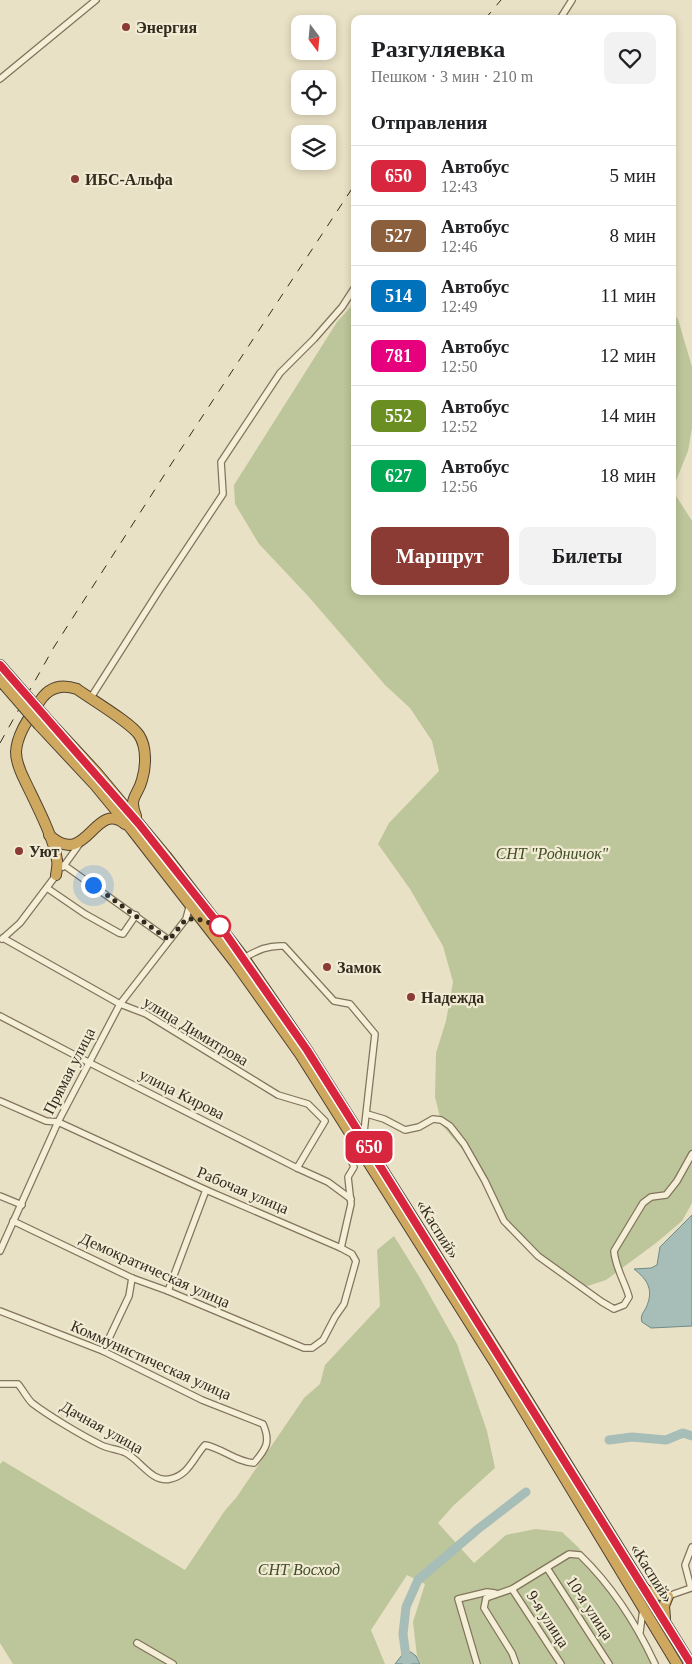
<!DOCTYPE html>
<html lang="ru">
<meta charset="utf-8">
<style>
body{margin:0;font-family:Georgia,serif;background:#f2f2f2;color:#202124;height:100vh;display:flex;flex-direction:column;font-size:19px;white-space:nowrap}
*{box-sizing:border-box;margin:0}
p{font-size:16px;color:#757577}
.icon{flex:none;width:28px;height:28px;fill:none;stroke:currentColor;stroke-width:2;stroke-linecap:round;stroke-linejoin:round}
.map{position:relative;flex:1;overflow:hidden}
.details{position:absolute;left:351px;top:15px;width:325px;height:580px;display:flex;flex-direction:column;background:#fff;border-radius:10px;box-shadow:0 2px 8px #0003}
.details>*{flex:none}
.badge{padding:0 10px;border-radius:8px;font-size:18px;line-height:32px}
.needle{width:32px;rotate:164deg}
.fabs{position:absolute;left:291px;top:15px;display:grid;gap:10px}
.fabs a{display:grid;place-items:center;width:45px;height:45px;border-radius:10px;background:#fff;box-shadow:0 2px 8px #0003;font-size:25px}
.you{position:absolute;width:25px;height:25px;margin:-12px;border:4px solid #fff;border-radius:50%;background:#1a73e8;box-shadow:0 0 0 8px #1a73e833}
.map>.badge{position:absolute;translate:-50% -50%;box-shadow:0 0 0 2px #fff}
h2{padding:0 20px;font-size:19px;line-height:45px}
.round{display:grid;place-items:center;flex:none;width:52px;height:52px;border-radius:10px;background:#f2f2f2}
.summary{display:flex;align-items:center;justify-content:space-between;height:85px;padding:0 20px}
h1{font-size:24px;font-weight:700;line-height:38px}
.action{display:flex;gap:10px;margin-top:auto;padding:10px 20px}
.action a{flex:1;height:58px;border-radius:10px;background:#8b3b34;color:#fff;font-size:20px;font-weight:700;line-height:58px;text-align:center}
.action a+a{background:#f2f2f2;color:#202124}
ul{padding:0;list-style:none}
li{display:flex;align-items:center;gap:15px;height:60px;padding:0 20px;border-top:1px solid #e0e0e0}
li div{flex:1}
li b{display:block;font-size:19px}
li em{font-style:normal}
li .badge{min-width:55px;font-weight:700;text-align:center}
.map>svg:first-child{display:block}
.green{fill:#bdc69a}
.water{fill:#a6bdb8;stroke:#6e8a86}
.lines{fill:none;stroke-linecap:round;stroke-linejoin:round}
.river{stroke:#a6bdb8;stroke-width:9}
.street-casing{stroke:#82745d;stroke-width:8}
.highway-casing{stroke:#504231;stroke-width:12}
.street{stroke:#f5efd8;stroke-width:5.5}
.highway{stroke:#cfa85f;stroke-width:10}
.rail{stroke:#342b1f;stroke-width:1;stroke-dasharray:9 9;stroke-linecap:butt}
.highway-bridge-casing{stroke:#504231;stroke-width:12;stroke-linecap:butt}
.highway-bridge{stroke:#cfa85f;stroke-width:10}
.line-casing{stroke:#fff;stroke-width:11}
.line{stroke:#d7263d;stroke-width:8}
.walk{stroke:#342b1f;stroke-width:5;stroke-dasharray:0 9}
.poi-dot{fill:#8b3b34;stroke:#f1ebd4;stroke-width:2}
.stop-dot{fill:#fff;stroke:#d7263d;stroke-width:2.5}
.labels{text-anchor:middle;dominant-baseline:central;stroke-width:4.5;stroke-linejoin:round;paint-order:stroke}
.poi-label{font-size:16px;font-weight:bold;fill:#342b1f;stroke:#f1ebd4;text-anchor:start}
.park-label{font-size:16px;font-style:italic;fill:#414e28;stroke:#f1ebd4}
.street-label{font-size:16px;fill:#342b1f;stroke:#f1ebd4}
</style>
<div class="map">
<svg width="692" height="1664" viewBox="0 0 692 1664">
<rect width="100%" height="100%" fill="#e9e1c5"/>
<!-- green -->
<g class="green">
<polygon points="355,302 355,591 672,591 673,491 692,521 692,1203 682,1221 656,1243 606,1280 578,1289 527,1249 502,1222 469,1157 442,1125 435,1097 436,1053 446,1021 453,982 443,946 410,889 378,844 389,823 439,771 432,741 410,708 385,685 308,596 259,544 235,504 234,485 337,322"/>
<polygon points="673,314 678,319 692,367 692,428 688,451 673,488"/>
<polygon points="394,1236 420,1278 457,1344 487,1431 495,1468 453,1506 438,1523 474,1563 506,1535 536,1529 562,1532 578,1547 617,1594 642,1632 657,1664 421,1664 417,1656 413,1622 425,1584 407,1575 371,1630 385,1664 13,1664 0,1643 0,1464 3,1461 185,1570 226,1509 236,1498 304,1398 320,1384 325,1365 380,1306 377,1250"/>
</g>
<!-- water -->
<g class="water">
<path d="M692 1215V1326L651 1328 642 1322C640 1316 643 1313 646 1308 654 1290 648 1280 634 1269L651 1268 657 1265 660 1247Z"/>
<polygon points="411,1652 416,1656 420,1664 395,1664 402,1655"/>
</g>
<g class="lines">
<!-- river -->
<g class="river">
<polyline points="609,1440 632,1437 666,1440 683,1433 692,1436"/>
<polyline points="407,1664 403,1634 406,1607 418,1580 478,1529 526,1492"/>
</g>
<!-- street casing -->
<g class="street-casing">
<g id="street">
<polyline points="560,19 572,0"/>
<polyline points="0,79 96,0"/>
<polyline points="90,699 160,589 223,494 221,462 280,373 314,339 342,307 355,287"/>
<polyline points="64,865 169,940"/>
<polyline points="63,867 81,842"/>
<polyline points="47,888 85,914 119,933 123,934 136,915"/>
<polyline points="3,938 120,1004 146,1014 278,1095 308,1104 325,1121 297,1168"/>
<polyline points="2,939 20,923 57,874"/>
<path d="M244 958C258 950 268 945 284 946L334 1001 350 1004 375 1034 364 1132 360 1133"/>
<polyline points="0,1016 88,1062 297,1168 328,1182 351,1199"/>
<polyline points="0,1101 46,1121 58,1122 206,1190 341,1248 352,1254 356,1261 344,1304 335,1317 323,1340 312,1348 304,1348 168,1291 132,1278 13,1221"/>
<path d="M367 1114 384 1119 405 1130 419 1127 433 1119 441 1120 450 1126 464 1144 485 1181 504 1221 538 1256 602 1302 614 1309 624 1305 629 1297C625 1282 615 1267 614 1251L643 1203 651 1197 666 1195 677 1181 692 1154"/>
<polyline points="0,1196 22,1205"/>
<polyline points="341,1248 351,1204 348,1177 354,1167 350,1158 358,1147"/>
<polyline points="0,1251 58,1122 120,1004 186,919 190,904"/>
<polyline points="168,1291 206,1190"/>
<path d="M0 1311 103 1351 202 1400 263 1424C271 1442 266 1449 254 1463 236 1462 222 1448 205 1445 193 1458 189 1475 170 1479 152 1483 141 1461 126 1453 118 1449 109 1449 101 1445 81 1435 49 1416 32 1403 27 1398 23 1390 18 1384H0"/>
<polyline points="103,1351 129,1296 132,1278"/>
<polyline points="547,1568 609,1664"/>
<polyline points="512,1589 561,1664"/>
<polyline points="668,1596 691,1588 685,1565 692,1547"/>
<polyline points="640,1632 643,1609"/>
<polyline points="137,1643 173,1664"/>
<polyline points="477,1664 458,1599 487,1592 495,1593"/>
<path d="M516 1664 512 1653 484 1608 486 1598 512 1589 569 1554 580 1555C612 1586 636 1623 655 1664"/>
</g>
</g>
<!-- highway casing -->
<g class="highway-casing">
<g id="highway">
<polyline points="0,665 7,673"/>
<polyline points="47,719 97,773 166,856 244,958 307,1050 502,1359 691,1664"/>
<polyline points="39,725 95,785 132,830 236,964 300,1054 495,1363 677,1664"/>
<path d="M49 835C87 870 94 799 125 824"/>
<path d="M56 875C57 870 58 864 57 860 54 838 35 802 25 781 21 773 16 762 16 752 17 734 29 718 38 704 47 688 60 683 77 689 92 700 130 722 139 735 147 747 146 767 142 780 138 796 128 797 136 816"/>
<polyline points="645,1589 653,1594 668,1596 664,1606 665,1618"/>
</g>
</g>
<!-- street -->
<use href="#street" class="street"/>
<!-- highway -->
<use href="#highway" class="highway"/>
<!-- rail -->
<g class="rail">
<polyline points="485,19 501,0"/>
<polyline points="0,743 54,647 179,452 355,184"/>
</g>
<!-- highway-bridge casing -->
<g class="highway-bridge-casing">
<g id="highway-bridge">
<polyline points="7,673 47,719"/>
<polyline points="0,680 39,725"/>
</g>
</g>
<!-- highway-bridge -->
<use href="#highway-bridge" class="highway-bridge"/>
</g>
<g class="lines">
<!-- line casing -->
<g class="line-casing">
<polyline id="line" points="0,665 139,824 223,930 307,1050 360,1134 691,1664"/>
</g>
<!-- line -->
<use href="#line" class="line"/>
<!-- walk -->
<polyline class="walk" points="93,885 169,940 186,919 198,919 220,926"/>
</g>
<!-- markers -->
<g class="poi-dot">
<circle cx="126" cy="27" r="5"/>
<circle cx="75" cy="179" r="5"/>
<circle cx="19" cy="851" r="5"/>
<circle cx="327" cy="967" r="5"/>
<circle cx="411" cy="997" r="5"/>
</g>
<circle class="stop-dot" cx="220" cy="926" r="10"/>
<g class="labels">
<!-- poi labels -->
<g class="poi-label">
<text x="136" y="27">Энергия</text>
<text x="85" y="179">ИБС-Альфа</text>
<text x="29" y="851">Уют</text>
<text x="337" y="967">Замок</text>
<text x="421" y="997">Надежда</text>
</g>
<!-- park labels -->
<g class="park-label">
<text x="552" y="853">СНТ "Родничок"</text>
<text x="299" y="1569">СНТ Восход</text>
</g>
<!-- street labels -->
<g class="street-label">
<text transform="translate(196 1031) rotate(31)">улица Димитрова</text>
<text transform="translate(69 1071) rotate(-63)">Прямая улица</text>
<text transform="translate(182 1094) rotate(27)">улица Кирова</text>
<text transform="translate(243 1190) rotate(23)">Рабочая улица</text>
<text transform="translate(438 1229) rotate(58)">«Каспий»</text>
<text transform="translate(155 1270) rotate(24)">Демократическая улица</text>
<text transform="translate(151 1360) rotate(24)">Коммунистическая улица</text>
<text transform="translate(102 1427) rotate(29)">Дачная улица</text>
<text transform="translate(652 1573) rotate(58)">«Каспий»</text>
<text transform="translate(590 1608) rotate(57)">10-я улица</text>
<text transform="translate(548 1619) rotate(57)">9-я улица</text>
</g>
</g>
</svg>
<div class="fabs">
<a><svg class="needle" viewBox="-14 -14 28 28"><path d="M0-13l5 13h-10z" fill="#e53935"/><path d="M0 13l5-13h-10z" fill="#757577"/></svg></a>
<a><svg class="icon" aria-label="locate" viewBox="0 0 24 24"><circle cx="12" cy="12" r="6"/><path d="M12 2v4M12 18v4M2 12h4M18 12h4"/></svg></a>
<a><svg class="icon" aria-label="layers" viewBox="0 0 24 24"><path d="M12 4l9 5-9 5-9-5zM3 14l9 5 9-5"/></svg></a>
</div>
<div class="you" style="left:93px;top:885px"></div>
<b class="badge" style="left:369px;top:1147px;background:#d7263d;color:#fff">650</b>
<section class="details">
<div class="summary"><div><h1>Разгуляевка</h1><p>Пешком · 3 мин · 210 m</p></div><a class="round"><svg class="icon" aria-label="heart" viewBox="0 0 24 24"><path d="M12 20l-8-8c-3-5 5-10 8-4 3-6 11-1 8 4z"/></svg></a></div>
<h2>Отправления</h2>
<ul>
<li><span class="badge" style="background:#d7263d;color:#fff">650</span><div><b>Автобус</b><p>12:43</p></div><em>5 мин</em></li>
<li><span class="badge" style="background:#8b5e3c;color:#fff">527</span><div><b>Автобус</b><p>12:46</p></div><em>8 мин</em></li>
<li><span class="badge" style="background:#0072bc;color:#fff">514</span><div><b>Автобус</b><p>12:49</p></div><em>11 мин</em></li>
<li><span class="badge" style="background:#e6007e;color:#fff">781</span><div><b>Автобус</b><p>12:50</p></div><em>12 мин</em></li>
<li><span class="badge" style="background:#6b8e23;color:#fff">552</span><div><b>Автобус</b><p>12:52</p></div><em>14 мин</em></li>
<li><span class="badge" style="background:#00a651;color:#fff">627</span><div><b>Автобус</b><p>12:56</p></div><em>18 мин</em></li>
</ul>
<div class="action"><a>Маршрут</a><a>Билеты</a></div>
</section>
</div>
